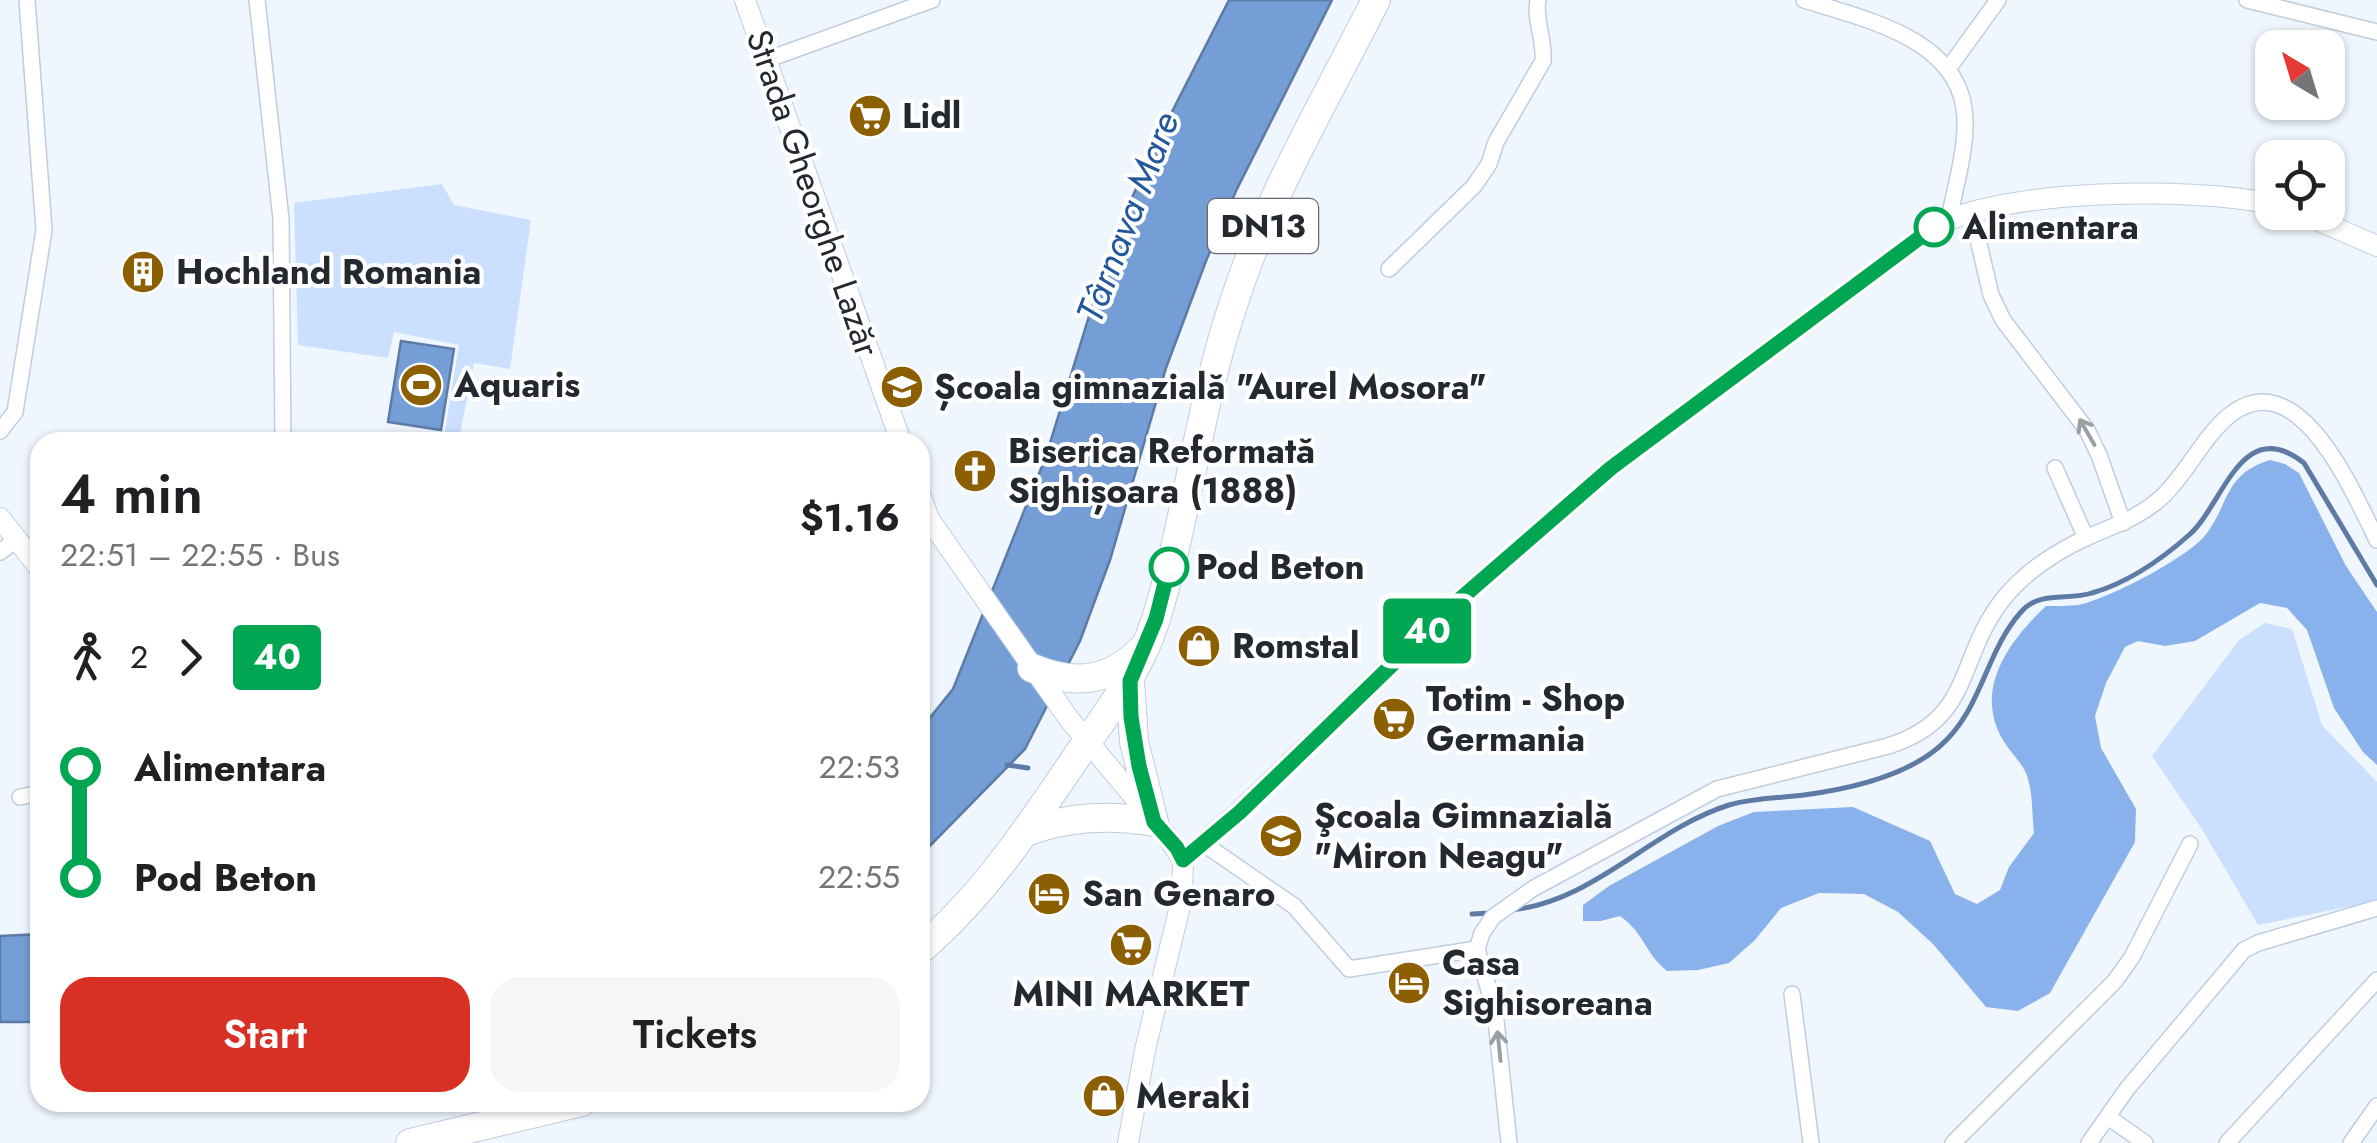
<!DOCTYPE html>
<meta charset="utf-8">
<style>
body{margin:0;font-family:Jost,sans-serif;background:#f6f6f6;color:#202124;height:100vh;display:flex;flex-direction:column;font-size:38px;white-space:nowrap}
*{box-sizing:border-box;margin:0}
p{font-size:32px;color:#757577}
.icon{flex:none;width:55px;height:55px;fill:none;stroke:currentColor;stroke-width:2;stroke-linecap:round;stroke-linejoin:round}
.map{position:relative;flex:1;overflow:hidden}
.sheet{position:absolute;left:30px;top:432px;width:900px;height:680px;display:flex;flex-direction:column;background:#fff;border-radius:30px;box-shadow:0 2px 8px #0004}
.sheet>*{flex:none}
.badge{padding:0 20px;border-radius:8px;font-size:35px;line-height:65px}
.needle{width:65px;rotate:322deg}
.tools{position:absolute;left:2255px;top:30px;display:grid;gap:20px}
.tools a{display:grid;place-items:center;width:90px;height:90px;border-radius:20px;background:#fff;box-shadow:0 2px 8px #0004;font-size:50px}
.map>.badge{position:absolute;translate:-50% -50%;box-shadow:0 0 0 5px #fff}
.legs{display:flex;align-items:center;gap:15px;height:110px;padding:0 30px;font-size:32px}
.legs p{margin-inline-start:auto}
.overview{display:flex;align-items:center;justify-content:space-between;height:170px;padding:0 30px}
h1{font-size:55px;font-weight:600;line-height:75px}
.cta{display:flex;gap:20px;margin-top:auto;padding:20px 30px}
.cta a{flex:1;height:115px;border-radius:30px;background:#d93025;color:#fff;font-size:40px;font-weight:600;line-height:115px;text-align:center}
.cta a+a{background:#f6f6f6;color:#202124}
ul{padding:0 30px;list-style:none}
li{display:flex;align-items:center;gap:35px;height:110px;font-size:38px}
li i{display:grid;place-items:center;width:15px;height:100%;margin:0 12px;background:currentColor}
li i::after{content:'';width:25px;height:25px;margin:-12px;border:8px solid;border-radius:50%;background:#fff}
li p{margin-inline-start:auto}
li:first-child i{background:linear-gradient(#0000 50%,currentColor 0)}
li:last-child i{background:linear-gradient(currentColor 50%,#0000 0)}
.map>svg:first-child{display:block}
.green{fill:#cae0fe}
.forest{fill:#89b2ec}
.water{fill:#759ed7;stroke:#5d7ba5;stroke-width:2.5}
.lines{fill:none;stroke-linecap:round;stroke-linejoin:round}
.stream{stroke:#5d7ba5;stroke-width:5}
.street-casing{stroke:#bfcde0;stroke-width:18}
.secondary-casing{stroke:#bfcde0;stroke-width:22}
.highway-casing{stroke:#bfcde0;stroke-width:30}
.street{stroke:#fff;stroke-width:15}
.secondary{stroke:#fff;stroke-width:20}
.highway{stroke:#fff;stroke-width:28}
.oneway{stroke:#9c9fa2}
.line-1-casing{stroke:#fff;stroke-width:22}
.line-1{stroke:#00a651;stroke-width:15}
.stop-1-dot{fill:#fff;stroke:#00a651;stroke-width:5}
.labels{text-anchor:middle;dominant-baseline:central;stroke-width:8;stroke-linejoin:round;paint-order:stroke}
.shield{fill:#fff;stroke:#66696e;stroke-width:2.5}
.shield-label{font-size:32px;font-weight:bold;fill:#242930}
.poi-label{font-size:35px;font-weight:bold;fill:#242930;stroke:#fff;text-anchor:start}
.street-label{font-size:35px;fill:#242930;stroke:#fff}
.stop-label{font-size:35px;font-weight:bold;fill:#242930;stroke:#fff;text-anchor:start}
.water-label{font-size:38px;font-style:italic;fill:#23579c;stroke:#fff}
</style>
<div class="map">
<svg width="2377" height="1143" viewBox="0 0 2377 1143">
<rect width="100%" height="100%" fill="#f0f6fe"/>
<!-- green -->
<g class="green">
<polygon points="442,184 454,205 531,220 510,369 474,363 459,439 444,437 459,345 394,332 388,358 298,345 294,203"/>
<polygon points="2265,623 2292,629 2322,725 2377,782 2377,901 2258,925 2203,831 2152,756 2239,640"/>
</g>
<!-- forest -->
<path class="forest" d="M2270 460 2285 464 2299 473 2346 566 2377 612V765L2363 752 2334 708 2307 630 2287 608 2260 603 2195 641 2165 646 2138 641 2125 647 2106 683 2095 716 2101 748 2136 809 2135 842 2050 993 2018 1011 1986 1007 1933 944 1898 912 1864 894 1819 893 1781 908 1755 940 1729 963 1698 970 1667 971C1643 951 1646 935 1620 916L1601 921H1583V905L1609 886 1718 826 1754 812 1853 807 1930 841 1955 894 1977 904 2000 890 2009 867 2034 833C2032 816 2033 796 2028 779 2025 765 2010 753 2003 740 1973 689 2009 641 2046 606 2056 606 2068 606 2078 605 2106 600 2190 557 2207 533 2230 501 2225 474 2270 460Z"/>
<!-- water -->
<g class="water">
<polygon points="1229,0 1332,0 1236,191 1206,261 1166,368 1110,560 1080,641 1025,749 920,856 920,730 953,689 1046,456 1098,287 1125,214 1154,147"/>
<polygon points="401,341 454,349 441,430 388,422"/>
<polygon points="40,934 40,1022 0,1022 0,936"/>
</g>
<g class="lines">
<!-- stream -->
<g class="stream">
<polyline points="1007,765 1028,768"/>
<path d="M1511 910C1594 902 1652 829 1729 805 1753 798 1779 798 1804 795 1849 789 1904 777 1939 747 1982 711 1985 652 2021 612 2040 590 2068 601 2092 593 2127 583 2162 559 2189 535 2223 506 2241 413 2304 463L2377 585"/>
<polyline points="1472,914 1490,913"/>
</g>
<!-- street casing -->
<g class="street-casing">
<g id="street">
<polyline points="257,0 281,219 283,442"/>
<path d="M1804 0C1864 19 1964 39 1965 120 1966 152 1955 187 1949 219"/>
<polyline points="2247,0 2377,32"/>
<polyline points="766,60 932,0"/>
<polyline points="1948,69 1998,0"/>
<polyline points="1971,210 1991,295 2003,320 2087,430 2099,455 2123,523"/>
<path d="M1389 269 1474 186 1489 164 1496 142 1543 61C1545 39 1534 21 1538 0"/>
<polyline points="0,431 15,412 44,230 27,0"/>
<polyline points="2055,468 2086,538"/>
<polyline points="0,552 17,539"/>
<polyline points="20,797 40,793"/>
<polyline points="1204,844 1294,906 1349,969 1477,949"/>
<path d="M1477 949 1482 933 1493 917 1534 888 1717 789 1888 746C1975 719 1956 657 2004 598 2026 571 2059 550 2090 536 2116 525 2142 516 2163 496 2188 472 2204 435 2231 414 2300 362 2354 495 2377 540"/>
<polyline points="1477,949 1495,1011 1509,1143"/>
<polyline points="1792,994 1811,1143"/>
<polyline points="2108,1117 2145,1143"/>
<polyline points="1953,1143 2115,981 2132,957 2190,844"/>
<polyline points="2089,1143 2127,1089 2244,950 2258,943 2377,908"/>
<polyline points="2227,1143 2377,980"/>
<polyline points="2351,1143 2377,1106"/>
</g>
</g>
<!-- secondary casing -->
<g class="secondary-casing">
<g id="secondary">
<polyline points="745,0 901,442"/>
<polyline points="2299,212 2377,246"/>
<polyline points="920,494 929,519 1069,719 1166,835 1183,860 1182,898 1145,1050 1128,1143"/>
<polyline points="0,518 40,569"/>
<path d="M1183 860 1239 812 1458 601 1611 468 1934 227C2002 188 2196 187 2272 204"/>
</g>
</g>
<!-- highway casing -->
<g class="highway-casing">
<g id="highway">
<path d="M1032 668C1075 686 1109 682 1142 649"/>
<path d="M1025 832C1068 817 1108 814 1154 822L1134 742 1130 681"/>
<path d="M920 950C983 896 1027 830 1073 762 1105 716 1139 673 1156 619 1188 515 1199 405 1234 302 1268 196 1326 99 1376 0"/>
<polyline points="410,1143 582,1102"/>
</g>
</g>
<!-- street -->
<use href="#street" class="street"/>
<!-- secondary -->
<use href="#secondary" class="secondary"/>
<!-- highway -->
<use href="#highway" class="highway"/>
</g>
<!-- one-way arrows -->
<defs><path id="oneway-shaft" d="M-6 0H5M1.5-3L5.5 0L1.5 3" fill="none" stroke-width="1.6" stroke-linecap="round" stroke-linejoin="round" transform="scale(2.5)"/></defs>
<g class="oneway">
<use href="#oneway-shaft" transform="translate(2087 432) rotate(-120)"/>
<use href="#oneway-shaft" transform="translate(1499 1046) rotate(-96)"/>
</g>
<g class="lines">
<!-- line-1 casing -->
<g class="line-1-casing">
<polyline id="line-1" points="1169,567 1156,619 1130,681 1131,717 1139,766 1154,822 1177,848 1183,860 1240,812 1458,601 1611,468 1934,227"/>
</g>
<!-- line-1 -->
<use href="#line-1" class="line-1"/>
</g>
<!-- icons -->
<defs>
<g id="supermarket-disc" transform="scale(2.25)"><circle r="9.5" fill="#8b5f02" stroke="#fff"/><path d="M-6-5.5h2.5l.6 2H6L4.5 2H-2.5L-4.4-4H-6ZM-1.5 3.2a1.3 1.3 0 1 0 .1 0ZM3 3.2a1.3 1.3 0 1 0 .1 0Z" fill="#fff"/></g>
<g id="building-disc" transform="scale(2.25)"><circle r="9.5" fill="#8b5f02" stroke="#fff"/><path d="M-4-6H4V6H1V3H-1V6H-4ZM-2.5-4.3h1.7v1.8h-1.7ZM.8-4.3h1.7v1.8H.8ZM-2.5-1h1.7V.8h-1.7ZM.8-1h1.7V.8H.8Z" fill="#fff"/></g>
<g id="stadium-disc" transform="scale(2.25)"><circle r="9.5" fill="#8b5f02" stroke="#fff"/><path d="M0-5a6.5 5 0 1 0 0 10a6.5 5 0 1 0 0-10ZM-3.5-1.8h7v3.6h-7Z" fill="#fff"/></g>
<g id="school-disc" transform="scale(2.25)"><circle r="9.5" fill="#8b5f02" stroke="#fff"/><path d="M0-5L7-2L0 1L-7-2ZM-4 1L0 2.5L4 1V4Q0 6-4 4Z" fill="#fff"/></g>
<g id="church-disc" transform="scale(2.25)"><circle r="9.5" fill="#8b5f02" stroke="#fff"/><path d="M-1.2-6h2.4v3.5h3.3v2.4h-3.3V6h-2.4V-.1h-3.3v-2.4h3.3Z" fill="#fff"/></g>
<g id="shop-disc" transform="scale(2.25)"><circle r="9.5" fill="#8b5f02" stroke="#fff"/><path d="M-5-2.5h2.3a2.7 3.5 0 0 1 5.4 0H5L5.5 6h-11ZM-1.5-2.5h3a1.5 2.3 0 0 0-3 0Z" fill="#fff"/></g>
<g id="hotel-disc" transform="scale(2.25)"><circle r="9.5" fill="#8b5f02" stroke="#fff"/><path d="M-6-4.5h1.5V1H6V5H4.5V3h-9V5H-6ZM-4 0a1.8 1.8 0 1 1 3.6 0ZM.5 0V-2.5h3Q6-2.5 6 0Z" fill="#fff"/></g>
</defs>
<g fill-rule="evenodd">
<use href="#supermarket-disc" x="870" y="116"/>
<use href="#building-disc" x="143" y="272"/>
<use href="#stadium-disc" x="421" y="385"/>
<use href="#school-disc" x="902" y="387"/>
<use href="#church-disc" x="975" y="471"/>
<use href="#shop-disc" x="1199" y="646"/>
<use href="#supermarket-disc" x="1394" y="719"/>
<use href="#school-disc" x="1281" y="836"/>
<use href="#hotel-disc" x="1049" y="894"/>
<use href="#supermarket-disc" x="1131" y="945"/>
<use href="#hotel-disc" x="1409" y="983"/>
<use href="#shop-disc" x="1104" y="1096"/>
</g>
<!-- markers -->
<g class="stop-1-dot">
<circle cx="1934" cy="227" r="18"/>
<circle cx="1169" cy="567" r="18"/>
</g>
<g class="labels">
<!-- shield labels -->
<rect class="shield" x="1208" y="199" width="110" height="54" rx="8"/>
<g class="shield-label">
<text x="1263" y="226">DN13</text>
</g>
<!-- poi labels -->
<g class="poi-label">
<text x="902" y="116">Lidl</text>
<text x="176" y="272">Hochland Romania</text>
<text x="454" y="385">Aquaris</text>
<text x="934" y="387">Școala gimnazială "Aurel Mosora"</text>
<text x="1008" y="451">Biserica Reformată<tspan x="1008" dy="40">Sighișoara (1888)</tspan></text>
<text x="1232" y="646">Romstal</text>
<text x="1426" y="699">Totim - Shop<tspan x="1426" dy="40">Germania</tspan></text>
<text x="1314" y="816">Şcoala Gimnazială<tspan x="1314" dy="40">"Miron Neagu"</tspan></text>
<text x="1082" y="894">San Genaro</text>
<text x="1442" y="963">Casa<tspan x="1442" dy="40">Sighisoreana</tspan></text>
<text x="1131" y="994" text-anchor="middle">MINI MARKET</text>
<text x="1136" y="1096">Meraki</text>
</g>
<!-- street labels -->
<g class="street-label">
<text transform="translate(813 193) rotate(71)">Strada Gheorghe Lazăr</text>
</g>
<!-- stop labels -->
<g class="stop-label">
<text x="1962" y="227">Alimentara</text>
<text x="1196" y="567">Pod Beton</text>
</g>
<!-- water labels -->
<g class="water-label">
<text transform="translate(1127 217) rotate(-69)">Târnava Mare</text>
</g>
</g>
</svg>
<div class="tools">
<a><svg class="needle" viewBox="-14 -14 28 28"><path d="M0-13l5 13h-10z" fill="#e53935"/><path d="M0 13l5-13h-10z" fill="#757577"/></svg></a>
<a><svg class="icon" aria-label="locate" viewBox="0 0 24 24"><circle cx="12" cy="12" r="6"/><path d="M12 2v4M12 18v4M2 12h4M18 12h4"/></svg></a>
</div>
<b class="badge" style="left:1427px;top:631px;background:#00a651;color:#fff">40</b>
<section class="sheet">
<div class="overview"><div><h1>4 min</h1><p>22:51 – 22:55 · Bus</p></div><b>$1.16</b></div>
<div class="legs"><svg class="icon" aria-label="walk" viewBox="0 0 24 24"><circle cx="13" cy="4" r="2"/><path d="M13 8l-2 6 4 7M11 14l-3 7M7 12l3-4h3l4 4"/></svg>2<svg class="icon" aria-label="forward" viewBox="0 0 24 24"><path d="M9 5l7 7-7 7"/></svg><b class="badge" style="background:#00a651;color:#fff">40</b></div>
<ul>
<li><i style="color:#00a651"></i><b>Alimentara</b><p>22:53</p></li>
<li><i style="color:#00a651"></i><b>Pod Beton</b><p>22:55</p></li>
</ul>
<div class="cta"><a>Start</a><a>Tickets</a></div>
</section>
</div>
